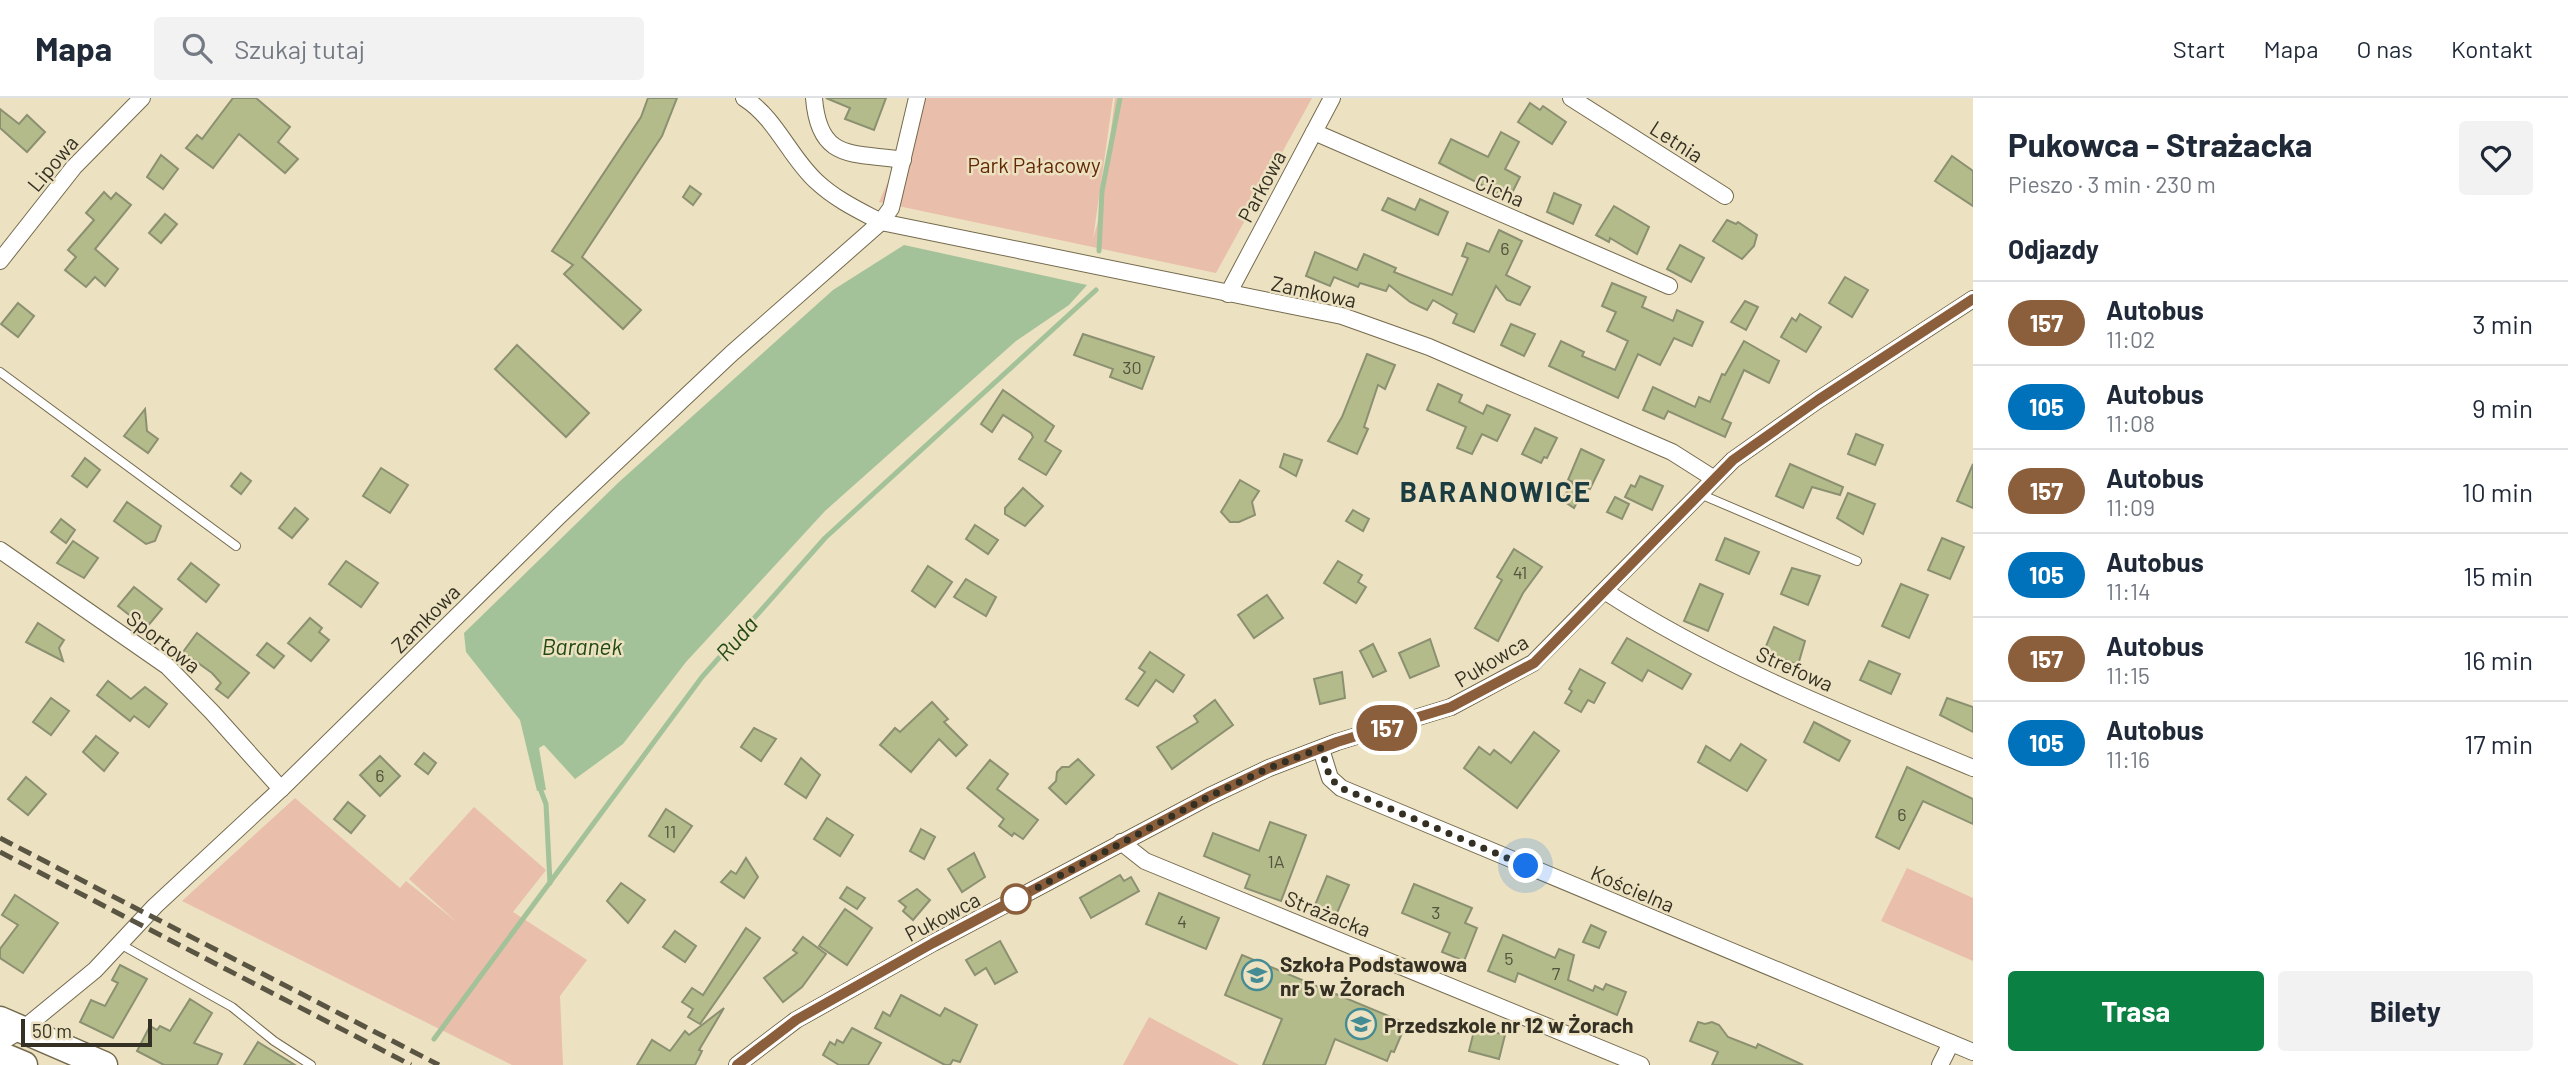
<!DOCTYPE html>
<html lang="pl">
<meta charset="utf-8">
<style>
body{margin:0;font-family:Barlow,sans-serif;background:#f2f2f3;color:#1f2937;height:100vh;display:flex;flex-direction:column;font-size:26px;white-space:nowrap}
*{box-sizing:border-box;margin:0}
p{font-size:23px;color:#747a83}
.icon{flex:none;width:38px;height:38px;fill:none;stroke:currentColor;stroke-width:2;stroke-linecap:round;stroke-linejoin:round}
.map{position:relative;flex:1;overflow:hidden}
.panel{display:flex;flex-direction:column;background:#fff;width:595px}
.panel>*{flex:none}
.badge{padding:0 14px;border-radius:23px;font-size:24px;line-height:46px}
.scale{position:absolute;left:21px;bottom:18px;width:131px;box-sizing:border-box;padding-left:7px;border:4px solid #343023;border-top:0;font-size:19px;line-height:24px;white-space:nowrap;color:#343023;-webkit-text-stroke:5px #ece1c1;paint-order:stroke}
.you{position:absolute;width:35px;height:35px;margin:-18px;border:5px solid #fff;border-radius:50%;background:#1a73e8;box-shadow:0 0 0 10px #1a73e833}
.map>.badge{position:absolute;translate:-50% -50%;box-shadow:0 0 0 4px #fff}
h2{padding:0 35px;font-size:26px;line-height:63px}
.round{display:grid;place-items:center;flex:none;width:74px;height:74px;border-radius:7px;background:#f2f2f3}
.overview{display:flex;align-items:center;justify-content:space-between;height:119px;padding:0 35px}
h1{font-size:33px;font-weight:700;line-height:52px}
.button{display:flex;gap:14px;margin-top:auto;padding:14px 35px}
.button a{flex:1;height:80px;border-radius:7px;background:#0b8043;color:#fff;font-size:28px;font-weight:700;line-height:80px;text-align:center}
.button a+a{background:#f2f2f3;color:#1f2937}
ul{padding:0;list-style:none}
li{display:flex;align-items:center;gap:21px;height:84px;padding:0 35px;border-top:2px solid #e0e1e3}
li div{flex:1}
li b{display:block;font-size:26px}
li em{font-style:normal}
li .badge{min-width:77px;font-weight:700;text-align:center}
header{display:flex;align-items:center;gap:42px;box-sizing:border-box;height:98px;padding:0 35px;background:#fff;border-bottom:2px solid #e0e1e3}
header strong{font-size:33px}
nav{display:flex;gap:38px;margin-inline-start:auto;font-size:24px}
.search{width:490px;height:63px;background:#f2f2f3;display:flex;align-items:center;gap:18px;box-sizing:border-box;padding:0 24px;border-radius:7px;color:#747a83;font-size:26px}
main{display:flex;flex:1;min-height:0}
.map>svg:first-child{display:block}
.green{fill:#e9beaa}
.water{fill:#a3c299}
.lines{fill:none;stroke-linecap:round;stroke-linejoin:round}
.stream{stroke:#a3c299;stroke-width:5}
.building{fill:#b3bb8b;stroke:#8b9071;stroke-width:2}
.lane-casing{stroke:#746a4d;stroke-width:10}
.street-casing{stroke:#746a4d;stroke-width:18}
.primary-casing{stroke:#746a4d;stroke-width:29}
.lane{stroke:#fff;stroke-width:8}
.street{stroke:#fff;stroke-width:16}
.primary{stroke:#fff;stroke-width:26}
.rail{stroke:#5a5443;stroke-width:5;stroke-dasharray:14 7;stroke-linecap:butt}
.line-casing{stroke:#fff;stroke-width:16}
.line{stroke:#8b5e3c;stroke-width:10}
.walk{stroke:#343023;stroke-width:7;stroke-dasharray:0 12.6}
.stop-dot{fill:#fff;stroke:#8b5e3c;stroke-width:3.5}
.labels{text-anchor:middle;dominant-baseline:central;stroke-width:5;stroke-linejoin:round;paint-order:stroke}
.number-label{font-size:18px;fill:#54533d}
.street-label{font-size:21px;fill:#343023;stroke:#ece1c1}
.park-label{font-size:21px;fill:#622703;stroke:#ece1c1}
.poi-label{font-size:21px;font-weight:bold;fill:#343023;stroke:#ece1c1;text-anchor:start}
.water-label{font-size:23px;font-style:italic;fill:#214910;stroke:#ece1c1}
.district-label{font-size:28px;font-weight:bold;letter-spacing:2px;fill:#1b3c41;stroke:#ece1c1}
</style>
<header>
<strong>Mapa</strong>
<div class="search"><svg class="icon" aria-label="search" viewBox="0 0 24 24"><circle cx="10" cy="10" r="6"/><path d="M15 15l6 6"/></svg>Szukaj tutaj</div>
<nav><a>Start</a><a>Mapa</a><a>O nas</a><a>Kontakt</a></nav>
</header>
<main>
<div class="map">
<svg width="1973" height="967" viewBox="0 0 1973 967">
<rect width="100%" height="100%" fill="#ece1c1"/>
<!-- green -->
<g class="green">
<polygon points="925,0 1113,0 1093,141 1101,113 1115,0 1312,0 1216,175 879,104"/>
<polygon points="295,700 400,790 406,783 458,825 409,781 474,709 546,772 513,814 587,862 560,898 563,967 512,967 182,803"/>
<polygon points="1907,770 1973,800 1973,863 1881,823"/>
<polygon points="1149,919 1239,967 1123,967"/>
</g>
<!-- water -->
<polygon class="water" points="904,147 1087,187 1069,207 1016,243 825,413 686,564 623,646 575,681 544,647 539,650 546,692 537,693 520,622 466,554 464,535 619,384 833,192"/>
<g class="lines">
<!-- stream -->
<g class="stream">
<polyline points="1099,153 1102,93 1120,0"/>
<polyline points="541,693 546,706 550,785"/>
<polyline points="434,941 702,579 825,440 1096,192"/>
</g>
</g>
<!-- building -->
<g class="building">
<polygon points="233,0 256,0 290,29 278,44 298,61 285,75 239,36 213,70 186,50 197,37 202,41"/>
<polygon points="648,0 677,0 662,38 582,159 641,212 623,231 564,176 573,167 552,153 641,19"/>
<polygon points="826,0 886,0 874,32 845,21 850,10"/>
<polygon points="1530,5 1540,12 1543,8 1566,24 1552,46 1518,24"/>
<polygon points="0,11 19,26 27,17 45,34 27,54 0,30"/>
<polygon points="1501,34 1519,44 1505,71 1520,79 1509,101 1439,65 1451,41 1488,59"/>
<polygon points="161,57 178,71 163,91 147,79"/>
<polygon points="1952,58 1973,73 1973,108 1935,83"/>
<polygon points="690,88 701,96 693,107 683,99"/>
<polygon points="104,94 111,101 116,95 131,107 95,151 118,171 105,188 95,179 86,189 65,172 76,159 68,152 94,122 86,115"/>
<polygon points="1554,95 1581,107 1573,126 1547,114"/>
<polygon points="1388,100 1415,112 1420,101 1448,114 1438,137 1382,112"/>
<polygon points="1614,108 1649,129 1637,156 1610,140 1609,144 1596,137"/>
<polygon points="165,116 177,126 161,145 149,135"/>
<polygon points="1727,122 1736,126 1738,124 1757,137 1754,148 1742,161 1713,143"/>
<polygon points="1499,132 1522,143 1506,177 1530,189 1520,207 1507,202 1496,188 1474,234 1453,225 1457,216 1433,202 1427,212 1410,204 1389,187 1386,193 1360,185 1358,189 1334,179 1330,188 1306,178 1315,154 1357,172 1364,156 1396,170 1394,174 1452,197 1468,160 1462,158 1467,145 1489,154"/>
<polygon points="1680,147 1704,160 1691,184 1667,171"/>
<polygon points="1845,179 1868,192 1852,219 1829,205"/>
<polygon points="1612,185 1646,199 1642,209 1673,223 1677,212 1703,224 1692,248 1674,240 1660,267 1638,256 1618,300 1549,268 1561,243 1584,254 1582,258 1615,272 1628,243 1607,233 1616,214 1602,208"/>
<polygon points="1745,203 1758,209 1746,232 1731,224"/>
<polygon points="18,205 34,218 18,239 1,226"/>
<polygon points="1800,216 1821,229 1806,254 1781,239 1792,220 1796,223"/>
<polygon points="1511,226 1535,236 1524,258 1501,247"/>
<polygon points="1083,236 1154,259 1142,291 1110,279 1113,271 1074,257"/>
<polygon points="1744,243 1779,263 1769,285 1744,272 1722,321 1731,325 1725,339 1668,313 1664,321 1643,312 1653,289 1695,309 1699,299 1710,304 1722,276 1725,277"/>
<polygon points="517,247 589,315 566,339 495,271"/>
<polygon points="1367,256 1395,267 1385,291 1378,287 1364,329 1368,331 1357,356 1328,343 1342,319"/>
<polygon points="1438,286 1462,297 1459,304 1483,316 1487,307 1510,317 1497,343 1482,336 1472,356 1457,350 1466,329 1427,312"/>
<polygon points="1003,292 1054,328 1045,343 1061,353 1046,377 1019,361 1033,339 1031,335 1003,317 992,334 981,326"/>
<polygon points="145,311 147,333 158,341 148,355 124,338"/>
<polygon points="1535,330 1557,340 1547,360 1544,359 1541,365 1522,356"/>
<polygon points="1856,336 1883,347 1875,367 1848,356"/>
<polygon points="1581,351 1604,362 1590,391 1585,389 1574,410 1562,402 1573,384 1568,382"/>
<polygon points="1284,356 1302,362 1296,378 1280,369"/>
<polygon points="85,360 100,372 87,389 72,378"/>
<polygon points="1790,366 1843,389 1840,397 1812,389 1803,410 1776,398"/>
<polygon points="1973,366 1973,410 1957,403"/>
<polygon points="381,370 408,387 390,415 363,398"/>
<polygon points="241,375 251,383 241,396 231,388"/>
<polygon points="1640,378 1663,388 1652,412 1625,399 1631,387 1635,389"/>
<polygon points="1240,382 1259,393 1252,404 1255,417 1239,424 1230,424 1221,414"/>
<polygon points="1023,390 1043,408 1025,428 1005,416 1005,410"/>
<polygon points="1848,395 1875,406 1863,436 1837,420"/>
<polygon points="1615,399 1629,406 1622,421 1607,414"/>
<polygon points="127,404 161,428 155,443 146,446 114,423"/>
<polygon points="295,410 308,421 292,440 279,430"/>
<polygon points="1353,412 1369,421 1363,433 1346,423"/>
<polygon points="61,421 75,432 66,445 51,434"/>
<polygon points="975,427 998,442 988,456 966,441"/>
<polygon points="1725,440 1759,454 1749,476 1716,462"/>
<polygon points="1942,440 1964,449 1950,481 1928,472"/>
<polygon points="73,443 98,460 84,480 57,465"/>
<polygon points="1514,451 1542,469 1523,495 1498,543 1475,530 1502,482 1497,479"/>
<polygon points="346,463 378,485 361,509 329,486"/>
<polygon points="1338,463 1362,477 1358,484 1366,489 1356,505 1324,485"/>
<polygon points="191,465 219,487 206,504 178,481"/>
<polygon points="928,468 952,484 935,509 912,493"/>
<polygon points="1792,470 1820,478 1808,507 1781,496"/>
<polygon points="966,481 996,499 986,518 954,499"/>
<polygon points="1700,486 1723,496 1708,533 1684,523"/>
<polygon points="1901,486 1928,497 1909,540 1882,528"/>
<polygon points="134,489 162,511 146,530 118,508"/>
<polygon points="1267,497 1283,520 1254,540 1238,517"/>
<polygon points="310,520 322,530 319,534 329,542 311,563 288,545"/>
<polygon points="38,525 64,542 59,550 63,563 26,544"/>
<polygon points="1774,529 1805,543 1798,567 1764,553"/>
<polygon points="197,535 249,575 228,600 216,591 221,585 212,575 183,554"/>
<polygon points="1627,540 1691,576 1682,591 1648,572 1642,583 1612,565"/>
<polygon points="1430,541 1439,568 1410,580 1399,555"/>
<polygon points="267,545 284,558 274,570 257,557"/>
<polygon points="1373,546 1386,573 1373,579 1360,553"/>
<polygon points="1150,554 1184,577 1173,594 1156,582 1138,608 1126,601 1145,574 1139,570"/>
<polygon points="1869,563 1900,576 1891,596 1860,582"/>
<polygon points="1580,571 1605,585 1594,605 1588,602 1581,614 1565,605 1572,593 1569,591"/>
<polygon points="1342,574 1345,600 1320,606 1314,581"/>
<polygon points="108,583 131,601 145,589 167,606 149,629 134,618 130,623 97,597"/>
<polygon points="51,600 69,613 51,637 33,624"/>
<polygon points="1947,600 1973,609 1973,634 1940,617"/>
<polygon points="1215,602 1233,627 1172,671 1157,649 1198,624 1194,618"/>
<polygon points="932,604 948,621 944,624 967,647 956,658 939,641 911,674 880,647 895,630 900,634"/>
<polygon points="1814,624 1850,643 1839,663 1804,644"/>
<polygon points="754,630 776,641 761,663 741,649"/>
<polygon points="1534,634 1559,653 1517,710 1464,670 1479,649 1490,657 1494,652 1511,665"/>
<polygon points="96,638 118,655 104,673 83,654"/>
<polygon points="1741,646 1766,662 1747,693 1698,664 1706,648 1730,663"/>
<polygon points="424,655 436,665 428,676 415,666"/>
<polygon points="380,658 400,678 380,698 360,677"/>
<polygon points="801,660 820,677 806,700 785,686"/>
<polygon points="1078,661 1094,677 1066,706 1049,690 1056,683 1057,674 1062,669 1069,669"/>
<polygon points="990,662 1008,676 997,691 1038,722 1023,741 1014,735 1012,738 999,728 1004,721 967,690"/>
<polygon points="1907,669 1973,701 1973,726 1923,703 1899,751 1876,739"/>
<polygon points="26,679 46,696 28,717 8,701"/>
<polygon points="348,704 365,718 351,735 334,721"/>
<polygon points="666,711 692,728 674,754 649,738"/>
<polygon points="827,720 853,737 840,758 814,741"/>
<polygon points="1270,724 1306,737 1281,803 1245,790 1250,777 1204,758 1213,735 1259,753"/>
<polygon points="921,731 935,739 924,761 910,753"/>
<polygon points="974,755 985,779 962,794 948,771"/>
<polygon points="746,760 758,779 744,800 721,784 731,773 736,776"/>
<polygon points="1120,777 1124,783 1131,779 1139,793 1091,820 1080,800"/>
<polygon points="1327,778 1349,787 1334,822 1313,812"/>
<polygon points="621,785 645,802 628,825 607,803"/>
<polygon points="1414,786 1472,810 1465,825 1477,830 1464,863 1442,854 1450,835 1402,815"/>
<polygon points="847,789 865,800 857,811 840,800"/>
<polygon points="917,791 930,802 913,822 903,813 906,809 899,803"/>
<polygon points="1159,795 1219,820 1206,851 1146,826"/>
<polygon points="15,797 58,825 23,875 0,860 0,851 18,827 2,817"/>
<polygon points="845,811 872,830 847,867 819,848"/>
<polygon points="1591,827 1606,834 1599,850 1583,844"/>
<polygon points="746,830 760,840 700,926 688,919 693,911 682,904 692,890 703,897"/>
<polygon points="675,833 696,848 685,864 663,849"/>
<polygon points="1503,837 1555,860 1559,851 1574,857 1568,882 1593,893 1595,888 1603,892 1606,886 1626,894 1617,917 1518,875 1515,884 1488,873"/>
<polygon points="803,839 826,856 802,889 783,904 764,880 797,855 793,852"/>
<polygon points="1000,843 1017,874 995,886 986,870 975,877 966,862"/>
<polygon points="1242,857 1403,924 1399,934 1402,935 1394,954 1391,953 1387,963 1335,941 1325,967 1263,967 1282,921 1225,897"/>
<polygon points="120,867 147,881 113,940 80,924 91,902 105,908 118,885 112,882"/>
<polygon points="901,897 940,918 945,910 977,927 960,964 953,962 950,967 945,967 875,930 883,914 890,918"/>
<polygon points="190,901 212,915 194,945 222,956 217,967 164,967 137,953 150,928 157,932 160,928 170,933"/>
<polygon points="724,910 699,952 702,953 695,967 637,967 652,942 670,953 685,933 689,937"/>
<polygon points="1698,924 1705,926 1712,924 1719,927 1728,939 1756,950 1758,946 1803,967 1712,967 1718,954 1690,943"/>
<polygon points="1475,929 1505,937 1499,961 1469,953"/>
<polygon points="852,930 881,945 868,967 839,967 823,957 830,944 835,947 837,942 843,945"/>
<polygon points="258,944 295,967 244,967"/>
</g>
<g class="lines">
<!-- lane casing -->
<g class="lane-casing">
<g id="lane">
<polyline points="0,274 236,448"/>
<polyline points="1700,396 1857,463"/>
<polyline points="120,846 232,909 274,943 311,967"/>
</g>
</g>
<!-- street casing -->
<g class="street-casing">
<g id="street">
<path d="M744 0C776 20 789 58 816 83 835 101 858 112 881 124L1342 218 1429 249 1672 354 1713 380"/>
<path d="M814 0C819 64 853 54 903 62"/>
<polyline points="1571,0 1725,98"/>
<polyline points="1314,34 1669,188"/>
<polyline points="0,163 74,69 142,0"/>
<polyline points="1228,196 1332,0"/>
<polyline points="0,452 167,568 212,614 281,691"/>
<path d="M1606 494C1720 568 1848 618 1973 670"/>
<polyline points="1321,651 1330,680 1341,690 1973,954"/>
<polyline points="1121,744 1145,763 1641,967"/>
<polyline points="0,945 23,931 95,872 155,808 281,691 559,418 731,256 881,124 891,110 917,0"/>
<polyline points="737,967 796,922 933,845 1210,698 1269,670 1337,644 1451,609 1533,565 1733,362 1818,302 1973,201"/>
<polyline points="1940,967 1951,945"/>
</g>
</g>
<!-- primary casing -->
<g class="primary-casing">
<g id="primary">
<polyline points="0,922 104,967"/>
<polyline points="0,957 24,967"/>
</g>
</g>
<!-- lane -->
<use href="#lane" class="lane"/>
<!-- street -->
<use href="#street" class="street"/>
<!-- primary -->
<use href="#primary" class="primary"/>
<!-- rail -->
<g class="rail">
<polyline points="0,740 439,967"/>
<polyline points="0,754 411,967"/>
</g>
</g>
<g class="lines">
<!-- line casing -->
<g class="line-casing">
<polyline id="line" points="737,967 796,922 933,845 1210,698 1269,670 1337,644 1451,609 1534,565 1733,362 1818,302 1973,201"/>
</g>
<!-- line -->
<use href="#line" class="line"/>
<!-- walk -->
<polyline class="walk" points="1016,801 1210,698 1269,670 1321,650 1330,680 1341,690 1526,768"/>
</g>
<!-- icons -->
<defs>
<g id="school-ring" transform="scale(1.575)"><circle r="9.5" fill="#ece1c1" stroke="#448b94" stroke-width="1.5"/><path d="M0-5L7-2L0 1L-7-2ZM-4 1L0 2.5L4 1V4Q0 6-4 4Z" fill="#448b94"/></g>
</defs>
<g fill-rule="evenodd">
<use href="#school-ring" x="1257" y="877"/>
<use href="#school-ring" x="1361" y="926"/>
</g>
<!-- markers -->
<circle class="stop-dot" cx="1016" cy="801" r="14"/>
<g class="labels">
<!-- number labels -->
<g class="number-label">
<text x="1505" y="150">6</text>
<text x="1132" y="269">30</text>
<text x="1520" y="474">41</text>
<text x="380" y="677">6</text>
<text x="1902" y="716">6</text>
<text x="670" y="733">11</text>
<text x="1276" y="763">1A</text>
<text x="1436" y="814">3</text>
<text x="1182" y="823">4</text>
<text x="1509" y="860">5</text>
<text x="1556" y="875">7</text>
</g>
<!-- street labels -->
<g class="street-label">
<text transform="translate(1677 43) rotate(33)">Letnia</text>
<text transform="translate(52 65) rotate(-50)">Lipowa</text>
<text transform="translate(1261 88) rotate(-62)">Parkowa</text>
<text transform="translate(1500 92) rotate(23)">Cicha</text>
<text transform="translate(1314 193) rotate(12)">Zamkowa</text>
<text transform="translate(425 520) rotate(-45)">Zamkowa</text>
<text transform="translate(164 543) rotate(38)">Sportowa</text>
<text transform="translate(1491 562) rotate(-31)">Pukowca</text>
<text transform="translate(1795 570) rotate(24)">Strefowa</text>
<text transform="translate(1633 790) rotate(23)">Kościelna</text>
<text transform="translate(1328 815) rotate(22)">Strażacka</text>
<text transform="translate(942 818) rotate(-28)">Pukowca</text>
</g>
<!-- park labels -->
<g class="park-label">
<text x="1034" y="66">Park Pałacowy</text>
</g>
<!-- poi labels -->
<g class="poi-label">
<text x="1280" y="865">Szkoła Podstawowa<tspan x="1280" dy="24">nr 5 w Żorach</tspan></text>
<text x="1384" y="926">Przedszkole nr 12 w Żorach</text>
</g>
<!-- water labels -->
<g class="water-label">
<text transform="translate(736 540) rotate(-49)">Ruda</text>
<text x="582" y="548">Baranek</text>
</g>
<!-- district labels -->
<g class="district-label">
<text x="1496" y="393">BARANOWICE</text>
</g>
</g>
</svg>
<div class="scale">50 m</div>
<div class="you" style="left:1526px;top:768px"></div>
<b class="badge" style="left:1387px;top:630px;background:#8b5e3c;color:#fff">157</b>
</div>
<section class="panel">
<div class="overview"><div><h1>Pukowca - Strażacka</h1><p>Pieszo · 3 min · 230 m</p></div><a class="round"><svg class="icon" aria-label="heart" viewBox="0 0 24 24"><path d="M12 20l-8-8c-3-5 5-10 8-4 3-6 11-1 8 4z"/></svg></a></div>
<h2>Odjazdy</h2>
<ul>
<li><span class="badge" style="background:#8b5e3c;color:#fff">157</span><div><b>Autobus</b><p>11:02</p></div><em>3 min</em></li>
<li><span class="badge" style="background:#0072bc;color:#fff">105</span><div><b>Autobus</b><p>11:08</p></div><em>9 min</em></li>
<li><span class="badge" style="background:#8b5e3c;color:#fff">157</span><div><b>Autobus</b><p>11:09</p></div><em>10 min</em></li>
<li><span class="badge" style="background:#0072bc;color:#fff">105</span><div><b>Autobus</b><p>11:14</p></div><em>15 min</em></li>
<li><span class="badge" style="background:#8b5e3c;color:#fff">157</span><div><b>Autobus</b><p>11:15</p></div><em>16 min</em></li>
<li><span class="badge" style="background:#0072bc;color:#fff">105</span><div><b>Autobus</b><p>11:16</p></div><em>17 min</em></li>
</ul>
<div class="button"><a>Trasa</a><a>Bilety</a></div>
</section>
</main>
